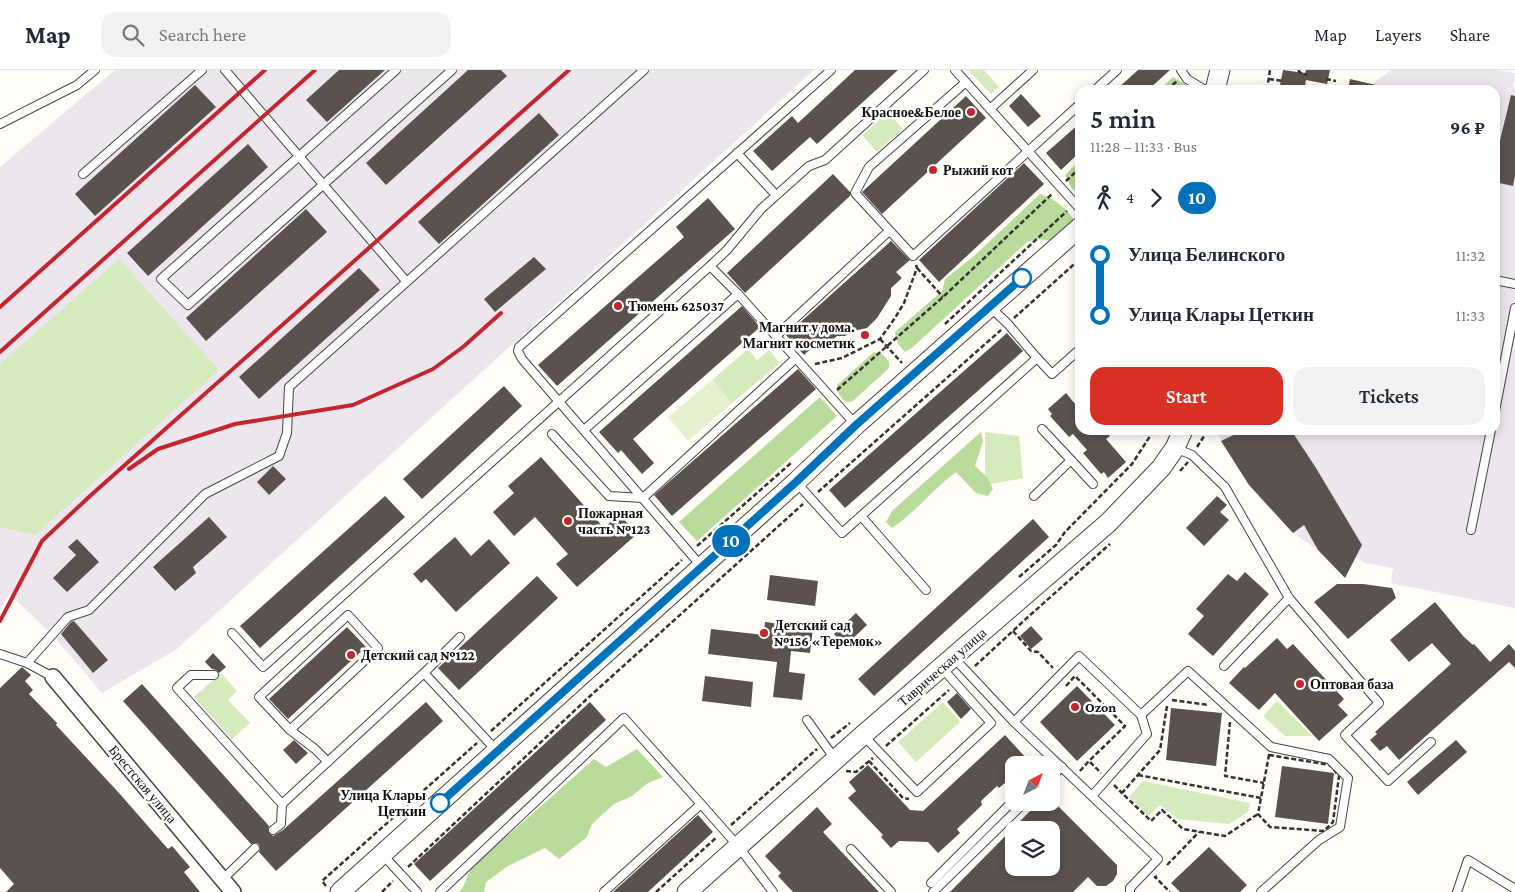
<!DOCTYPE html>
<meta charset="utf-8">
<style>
body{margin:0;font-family:"Crimson Pro",serif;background:#f2f2f3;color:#1f2937;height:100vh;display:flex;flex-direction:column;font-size:19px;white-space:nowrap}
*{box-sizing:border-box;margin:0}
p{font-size:16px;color:#747a83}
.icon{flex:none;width:28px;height:28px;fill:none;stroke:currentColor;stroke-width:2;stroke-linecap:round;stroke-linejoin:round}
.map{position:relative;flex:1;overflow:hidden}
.panel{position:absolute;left:1075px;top:15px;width:425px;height:350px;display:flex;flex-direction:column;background:#fff;border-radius:15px;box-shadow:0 2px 12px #0003}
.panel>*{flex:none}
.badge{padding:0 10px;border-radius:16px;font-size:18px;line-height:32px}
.needle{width:32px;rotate:42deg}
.tools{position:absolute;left:1005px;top:686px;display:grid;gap:10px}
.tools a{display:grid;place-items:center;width:55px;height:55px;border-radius:10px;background:#fff;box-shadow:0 2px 12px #0003;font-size:25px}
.map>.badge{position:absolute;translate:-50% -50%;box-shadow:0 0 0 2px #fff}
.legs{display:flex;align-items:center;gap:8px;height:55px;padding:0 15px;font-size:16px}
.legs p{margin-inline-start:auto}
.summary{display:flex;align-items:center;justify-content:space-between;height:85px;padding:0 15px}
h1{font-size:28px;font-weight:600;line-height:38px}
.button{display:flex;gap:10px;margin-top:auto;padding:10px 15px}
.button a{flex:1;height:58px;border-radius:15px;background:#d93025;color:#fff;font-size:20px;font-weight:600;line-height:58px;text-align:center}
.button a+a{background:#f2f2f3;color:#1f2937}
ul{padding:0 15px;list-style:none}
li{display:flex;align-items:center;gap:18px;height:60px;font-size:19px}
li i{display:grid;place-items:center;width:8px;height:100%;margin:0 6px;background:currentColor}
li i::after{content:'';width:12px;height:12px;margin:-6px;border:4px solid;border-radius:50%;background:#fff}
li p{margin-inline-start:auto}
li:first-child i{background:linear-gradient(#0000 50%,currentColor 0)}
li:last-child i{background:linear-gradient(currentColor 50%,#0000 0)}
header{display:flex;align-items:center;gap:30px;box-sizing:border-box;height:70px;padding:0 25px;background:#fff;border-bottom:1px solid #e0e1e3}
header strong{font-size:24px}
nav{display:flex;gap:28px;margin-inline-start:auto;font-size:18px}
.search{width:350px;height:45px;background:#f2f2f3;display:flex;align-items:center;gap:12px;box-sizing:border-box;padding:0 18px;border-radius:15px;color:#747a83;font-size:19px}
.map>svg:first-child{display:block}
.industrial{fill:#eee6ef}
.green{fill:#d5ebbd}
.forest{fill:#b9dc9c}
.pitch{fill:#e6f2cf}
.building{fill:#5a524d;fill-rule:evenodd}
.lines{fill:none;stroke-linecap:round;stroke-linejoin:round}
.service-casing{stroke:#444;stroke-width:10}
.minor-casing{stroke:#444;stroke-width:18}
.tertiary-casing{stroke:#444;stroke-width:21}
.path{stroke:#333;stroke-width:2.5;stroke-dasharray:5 2.5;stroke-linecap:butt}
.service{stroke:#fff;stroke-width:8}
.minor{stroke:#fff;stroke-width:15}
.tertiary{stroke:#fff;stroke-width:19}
.rail{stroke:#c4262e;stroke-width:4}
.line-1-casing{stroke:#fff;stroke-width:11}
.line-1{stroke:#0072bc;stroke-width:8}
.poi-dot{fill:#c4262e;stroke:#fff;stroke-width:2}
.stop-1-dot{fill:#fff;stroke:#0072bc;stroke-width:2.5}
.labels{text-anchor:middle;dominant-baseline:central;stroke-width:5;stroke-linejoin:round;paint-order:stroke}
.poi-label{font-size:14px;font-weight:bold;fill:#111;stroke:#fff;text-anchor:start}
.street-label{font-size:14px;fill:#111;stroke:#fff}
.stop-label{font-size:14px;font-weight:bold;fill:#111;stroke:#fff;text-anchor:end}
</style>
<header>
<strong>Map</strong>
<div class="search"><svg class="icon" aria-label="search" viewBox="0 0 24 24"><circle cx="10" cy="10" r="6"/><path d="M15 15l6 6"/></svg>Search here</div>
<nav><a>Map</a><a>Layers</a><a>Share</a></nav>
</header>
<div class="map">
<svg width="1515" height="822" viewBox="0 0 1515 822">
<rect width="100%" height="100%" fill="#fffdf5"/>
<!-- industrial -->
<g class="industrial">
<polygon points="115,0 814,0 177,579 102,623 56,569 10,524 0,539 0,97"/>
<polygon points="1391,0 1497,0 1515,3 1513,17 1515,18 1515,538 1391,513 1393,498 1365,493 1356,487 1351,495 1342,505 1318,480 1293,463 1249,415 1219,366 1219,360 1495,360 1495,20 1370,20 1371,15"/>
</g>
<!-- green -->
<g class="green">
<polygon points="968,0 984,0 999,17 991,24"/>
<polygon points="888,42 903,59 877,82 862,65"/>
<polygon points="119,189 219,300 35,465 0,457 0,294"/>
<polygon points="748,279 757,290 769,280 780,293 732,333 712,310"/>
<polygon points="985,362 1019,366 1023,408 985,415"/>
<polygon points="221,603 237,621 228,630 250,653 232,669 194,627"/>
<polygon points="1277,631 1312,666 1285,666 1263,646"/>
<polygon points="943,632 960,652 916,692 898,672"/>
<polygon points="1143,711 1250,733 1248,742 1229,754 1178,749 1160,735 1148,746 1129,727"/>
</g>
<!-- forest -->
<g class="forest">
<polygon points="1173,7 1185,14 1187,20 1159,20"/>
<polygon points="1080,90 1080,123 1072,119 1065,105"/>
<path d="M1040 124C1054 128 1068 139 1075 152L1052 171 1037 169 1027 172 913 277 905 282C899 276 896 271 895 262L942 221 945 209 974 186Z"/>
<path d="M874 282C882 283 885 286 889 292V298L853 331 848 332 843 330 837 321V315Z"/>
<polygon points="820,327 837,346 697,471 679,452"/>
<path d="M981 362 983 371 975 396 987 407 993 419 988 426 976 423 956 402C933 419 916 442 892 458L886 452 892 441Z"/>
<polygon points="637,679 663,707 648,713 632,726 614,734 592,754 587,767 559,789 545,778 508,796 486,812 484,822 459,822 463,817 471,798 594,689 606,697"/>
</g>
<!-- pitch -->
<polygon class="pitch" points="712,310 732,333 688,371 668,347"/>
<!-- building -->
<g class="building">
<polygon points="339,0 385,0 327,52 306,30"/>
<polygon points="468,0 501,0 507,6 386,115 366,93"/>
<polygon points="855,0 898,0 817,74 810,67 772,101 753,81 792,46 798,53"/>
<polygon points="1138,0 1170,0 1148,20 1116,20"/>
<polygon points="1283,0 1305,3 1306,0 1330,0 1327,14 1306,10 1304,20 1279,20"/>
<polygon points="1350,9 1380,16 1379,20 1348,20"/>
<polygon points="195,15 216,37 95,146 75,124"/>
<polygon points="1021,24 1041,46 1028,57 1009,36"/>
<polygon points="1511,25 1515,26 1515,106 1513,116 1495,112 1495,91"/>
<polygon points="966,26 986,48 882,144 862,122"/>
<polygon points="539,43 559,65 439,174 418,152"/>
<polygon points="1080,53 1080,82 1061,100 1046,83"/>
<polygon points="248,74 268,97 148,206 127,183"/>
<polygon points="1024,93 1044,114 939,212 919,190"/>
<polygon points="833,104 850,122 850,126 745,223 727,203"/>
<polygon points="708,128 735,159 557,316 538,295 684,167 676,157"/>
<polygon points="306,139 327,162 206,271 186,248"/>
<polygon points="891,171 910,190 896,202 902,208 891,218 891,226 877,248 867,258 853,261 845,266 837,266 824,278 818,272 804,285 786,265"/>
<polygon points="534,187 546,199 495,242 484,229"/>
<polygon points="359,198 380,220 259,329 239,307"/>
<polygon points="742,236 760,257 633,369 654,393 642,404 621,380 618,383 599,362"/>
<polygon points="1007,263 1023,281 845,438 829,420"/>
<polygon points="798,299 816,319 672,446 654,425"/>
<polygon points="504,316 522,336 422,429 403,409"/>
<polygon points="1066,323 1080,340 1080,360 1104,360 1110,366 1106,369 1126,392 1108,408 1104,402 1101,404 1083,383 1087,380 1073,364 1069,367 1050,346 1052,344 1048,339"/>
<polygon points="1244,360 1291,360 1316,398 1362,475 1345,508 1318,480 1304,455 1293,463 1249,415 1221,371"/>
<polygon points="541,387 604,458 619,444 637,464 577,517 556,494 568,484 535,447 514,466 493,442 514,423 508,416"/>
<polygon points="273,396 286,409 269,425 257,412"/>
<polygon points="385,426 405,447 260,578 240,556"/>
<polygon points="1217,426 1227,435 1220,442 1229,450 1204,476 1186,458"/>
<polygon points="209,447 227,467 193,497 196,503 175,521 153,497"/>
<polygon points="1033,449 1049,467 874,626 858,609"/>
<polygon points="455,467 471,486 489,469 510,493 456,542 426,509 421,513 413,504"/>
<polygon points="77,469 99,492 67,522 53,508 76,485 68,477"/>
<polygon points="1245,502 1269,524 1213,586 1188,564 1204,546 1196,539 1228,504 1237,511"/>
<polygon points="770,505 818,511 815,536 767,530"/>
<polygon points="537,506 558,528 459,620 438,598"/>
<polygon points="1337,514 1363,514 1392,518 1396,528 1348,569 1314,532"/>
<polygon points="1435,532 1464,567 1473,575 1474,574 1490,592 1509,574 1515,581 1515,598 1509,592 1399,690 1387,676 1380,681 1370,670 1377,664 1375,662 1451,594 1432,573 1409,592 1390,570"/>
<polygon points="856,543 867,555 845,576 834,564"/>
<polygon points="74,551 108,590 93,603 61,564 71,552"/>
<polygon points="765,552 813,558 810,583 791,581 789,602 805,604 802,630 773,627 777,592 708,584 711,559 764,565"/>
<polygon points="1031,556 1043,569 1031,579 1020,566"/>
<polygon points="347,557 366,577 288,649 269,629"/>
<polygon points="1277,568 1287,579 1293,574 1344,629 1338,635 1348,645 1319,671 1275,623 1259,640 1229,613 1244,597 1245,598"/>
<polygon points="213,583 226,597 219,603 216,600 212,599 205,592"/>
<polygon points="22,597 31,605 25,611 33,620 29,624 57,653 56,655 119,723 168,779 172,776 190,797 184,802 200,822 6,822 14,814 0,798 0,618"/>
<polygon points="705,606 753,612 751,637 702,631"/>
<polygon points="142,614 269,756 268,761 273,766 283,760 426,632 443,651 276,801 259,782 260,779 259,774 256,773 251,774 123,631"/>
<polygon points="1077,616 1115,655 1077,691 1040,652"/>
<polygon points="957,623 971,639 961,649 947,632"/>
<polygon points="590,632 606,650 430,811 414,794"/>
<polygon points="1171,638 1222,643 1216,696 1166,690"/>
<polygon points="1005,665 1026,688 1018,695 1014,695 1014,705 999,718 997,716 981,731 982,735 957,759 960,763 938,783 928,772 899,771 891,778 881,767 883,765 848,728 856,721 849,712 868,695 910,740 923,741"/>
<polygon points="294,670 308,683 296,694 283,680"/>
<polygon points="1456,670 1467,682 1418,725 1407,712"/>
<polygon points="1282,696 1334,703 1328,754 1275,747"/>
<path d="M1039 732H1054L1117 795V804L1113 811 1106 816H1097L1088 807 1073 822H950ZM1014 760H1051V798H1014Z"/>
<polygon points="817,737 832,754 823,762 879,822 793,822 778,806 781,803 765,786"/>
<polygon points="698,745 713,762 648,822 613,822"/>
<polygon points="1209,777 1247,815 1240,822 1180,822 1171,813"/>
</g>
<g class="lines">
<!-- service casing -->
<g class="service-casing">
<g id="service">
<polyline points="225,0 406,211"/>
<polyline points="396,0 161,209 188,235 452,0"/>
<polyline points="955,0 1080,139"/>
<polyline points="1181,0 1187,9 1205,20"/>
<polyline points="966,12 869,97 855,123 913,186 1080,34"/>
<polyline points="1095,20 1117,0"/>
<polyline points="990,39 1033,0"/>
<polyline points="0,54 77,15 95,0"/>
<polyline points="737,83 776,125"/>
<polyline points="83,104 202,0"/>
<polyline points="710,196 738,224 856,355"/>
<polyline points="1495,210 1515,214"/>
<polyline points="776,266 889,161"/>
<polyline points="1037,288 1052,304 1080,279"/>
<polyline points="1495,341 1515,238"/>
<polyline points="584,360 738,224"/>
<polyline points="552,364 609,426 643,428 795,289"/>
<polyline points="1175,378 1192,385 1225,417 1289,528 1379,633 1345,665 1388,711 1431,672"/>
<polyline points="1071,390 1093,414"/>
<polyline points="796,412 842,463 1037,288 1008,254 990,237"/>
<polyline points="1034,426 1071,390 1042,359"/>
<polyline points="861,446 926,520"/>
<polyline points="1471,460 1491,360"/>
<polyline points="702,497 522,289 518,281 519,277 831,0"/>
<polyline points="232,563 263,597 710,196 727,180 761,139 809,96 825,90 924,0"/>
<polyline points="0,584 27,593 53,607"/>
<polyline points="953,587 1014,652 1079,586 1141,645 1188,601 1271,677 1329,689 1348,708 1340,757 1319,770 1261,822"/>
<polyline points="27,593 68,547 89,540 205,424 279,386 287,363 289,317 644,0"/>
<polyline points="1224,596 1289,528"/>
<polyline points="424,603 460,567"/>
<polyline points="214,605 191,605 177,618 282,734 424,603 496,680"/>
<polyline points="807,650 835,689"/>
<polyline points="1014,652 1158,789 1130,818 1130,822"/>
<polyline points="290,660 378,578 348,545 259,627 290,660 315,679 328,692"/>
<polyline points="863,665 917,722 991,653 941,597"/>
<polyline points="1051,707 1062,697"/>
<polyline points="1092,726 1147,664 1141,645"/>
<polyline points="273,760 281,754 282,734"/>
<polyline points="851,779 891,822"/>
<polyline points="383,785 417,822"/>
<polyline points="223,809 255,778"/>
<polyline points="931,813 1014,730"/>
<polyline points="440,822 624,648 701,734"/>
<polyline points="604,822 701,734 738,776 773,822"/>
<polyline points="933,822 1025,732"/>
<polyline points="1457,822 1468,790 1515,819"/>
</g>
</g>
<!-- minor casing -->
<g class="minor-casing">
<polyline id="minor" points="53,607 233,822"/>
</g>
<!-- tertiary casing -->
<g class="tertiary-casing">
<g id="tertiary">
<polyline points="1215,20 1220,0"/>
<polyline points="340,822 796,412 856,355 1080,157"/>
<polyline points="687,822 863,665 1108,453 1161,398 1175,378 1183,360"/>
</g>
</g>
<!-- path -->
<g class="path">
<polyline points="1298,0 1302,4 1307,5"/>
<polyline points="1269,9 1284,11"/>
<polyline points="1326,9 1336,11"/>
<polyline points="1167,20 1177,11"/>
<polyline points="1267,20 1270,0"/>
<polyline points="1066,111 1080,98"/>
<polyline points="917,198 943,227"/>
<polyline points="1014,248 1080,189"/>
<polyline points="945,254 1067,141"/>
<polyline points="880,269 902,293"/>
<polyline points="815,294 842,288 880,269 895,248 904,233 917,198 916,195"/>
<polyline points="837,320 943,227 1053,123"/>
<polyline points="1197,377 1208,360"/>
<polyline points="1180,401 1188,392"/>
<polyline points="818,422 1001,260"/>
<polyline points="697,476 791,393"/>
<polyline points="1019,507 1056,475 1065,462 1132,394 1154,360"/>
<polyline points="1013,561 1031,581 1038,582 1053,598"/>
<polyline points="975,596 1028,547 1110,474"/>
<polyline points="1066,616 1075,606 1125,656 1089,691"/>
<polyline points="1172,630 1209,635"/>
<polyline points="1167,636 1160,680 1122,723 1151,751 1162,740 1183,759 1225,766 1258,744"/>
<polyline points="1230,652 1225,706 1264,713"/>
<polyline points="491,661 682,490"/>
<polyline points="831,668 850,653"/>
<polyline points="886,676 949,620"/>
<polygon points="1269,685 1330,695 1339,706 1333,752 1324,761 1270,757 1258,744"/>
<polyline points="869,691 903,728 909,729"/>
<polyline points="846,701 856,702 873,688"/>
<polyline points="1080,701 1089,691 1101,703"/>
<polyline points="1138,705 1261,728"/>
<polyline points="1114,715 1122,723"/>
<polyline points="731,755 817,679"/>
<polyline points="1167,795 1199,762"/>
<polyline points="408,797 589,627 803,434"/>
<polyline points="1157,806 1155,807 1170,822"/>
<polyline points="326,816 322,811 477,673"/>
<polyline points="382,822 393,811"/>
<polyline points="656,822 717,767"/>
</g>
<!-- service -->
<use href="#service" class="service"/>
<!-- minor -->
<use href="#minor" class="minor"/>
<!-- tertiary -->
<use href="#tertiary" class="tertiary"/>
<!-- rail -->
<g class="rail">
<polyline points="0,237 265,0"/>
<polyline points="0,282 315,0"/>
<polyline points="129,399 158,379 235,354 353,335 433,299 463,277 501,243"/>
<polyline points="0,551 42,471 90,426 569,0"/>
</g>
</g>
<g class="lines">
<!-- line-1 casing -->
<g class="line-1-casing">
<polyline id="line-1" points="440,733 796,412 856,355 1022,208"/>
</g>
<!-- line-1 -->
<use href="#line-1" class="line-1"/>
</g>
<!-- markers -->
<g class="poi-dot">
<circle cx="971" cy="42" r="5"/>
<circle cx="933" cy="100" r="5"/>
<circle cx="618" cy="236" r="5"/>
<circle cx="865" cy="265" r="5"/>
<circle cx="568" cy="451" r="5"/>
<circle cx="764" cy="563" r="5"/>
<circle cx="351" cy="585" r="5"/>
<circle cx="1300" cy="614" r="5"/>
<circle cx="1075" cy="637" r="5"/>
</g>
<g class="stop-1-dot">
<circle cx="1022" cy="208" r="9"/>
<circle cx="440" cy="733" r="9"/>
</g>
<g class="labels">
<!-- poi labels -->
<g class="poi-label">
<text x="961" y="42" text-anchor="end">Красное&amp;Белое</text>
<text x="943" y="100">Рыжий кот</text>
<text x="628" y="236">Тюмень 625037</text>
<text x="855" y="257" text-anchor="end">Магнит у дома.<tspan x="855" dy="16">Магнит косметик</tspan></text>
<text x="578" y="443">Пожарная<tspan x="578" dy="16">часть №123</tspan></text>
<text x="774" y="555">Детский сад<tspan x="774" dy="16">№156 «Теремок»</tspan></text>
<text x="361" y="585">Детский сад №122</text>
<text x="1310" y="614">Оптовая база</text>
<text x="1085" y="637">Ozon</text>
</g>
<!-- street labels -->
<g class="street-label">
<text transform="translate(942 597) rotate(-41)">Таврическая улица</text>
<text transform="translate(143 714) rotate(50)">Брестская улица</text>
</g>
<!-- stop labels -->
<g class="stop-label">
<text x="426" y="725">Улица Клары<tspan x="426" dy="16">Цеткин</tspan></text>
</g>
</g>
</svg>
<div class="tools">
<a><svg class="needle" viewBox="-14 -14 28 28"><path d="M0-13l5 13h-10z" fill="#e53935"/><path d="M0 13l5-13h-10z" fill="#747a83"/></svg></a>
<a><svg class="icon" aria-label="layers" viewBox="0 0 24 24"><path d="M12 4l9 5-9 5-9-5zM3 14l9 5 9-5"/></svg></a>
</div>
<b class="badge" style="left:731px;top:471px;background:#0072bc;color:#fff">10</b>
<section class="panel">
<div class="summary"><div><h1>5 min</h1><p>11:28 – 11:33 · Bus</p></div><b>96 ₽</b></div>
<div class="legs"><svg class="icon" aria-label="walk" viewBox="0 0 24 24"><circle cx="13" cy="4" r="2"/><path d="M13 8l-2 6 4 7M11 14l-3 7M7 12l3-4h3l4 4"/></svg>4<svg class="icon" aria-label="forward" viewBox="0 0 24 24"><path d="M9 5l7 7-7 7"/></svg><b class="badge" style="background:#0072bc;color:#fff">10</b></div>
<ul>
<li><i style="color:#0072bc"></i><b>Улица Белинского</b><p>11:32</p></li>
<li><i style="color:#0072bc"></i><b>Улица Клары Цеткин</b><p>11:33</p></li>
</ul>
<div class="button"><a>Start</a><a>Tickets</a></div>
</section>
</div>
